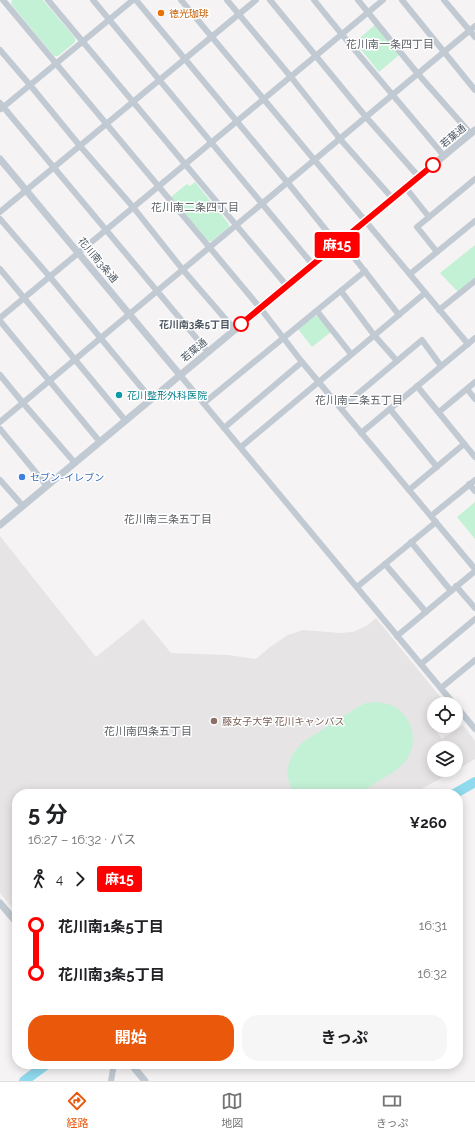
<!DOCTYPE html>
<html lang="ja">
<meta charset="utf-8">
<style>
body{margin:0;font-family:Raleway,"Noto Sans JP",sans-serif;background:#f6f6f6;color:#202124;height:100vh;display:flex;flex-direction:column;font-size:15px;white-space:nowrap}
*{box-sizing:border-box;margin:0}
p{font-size:13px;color:#757577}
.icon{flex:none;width:22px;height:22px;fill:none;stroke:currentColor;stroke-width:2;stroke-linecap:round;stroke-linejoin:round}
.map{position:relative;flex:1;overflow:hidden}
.panel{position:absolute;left:12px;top:789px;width:451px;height:280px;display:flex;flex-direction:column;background:#fff;border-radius:16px;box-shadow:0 2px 10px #0003}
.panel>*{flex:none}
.badge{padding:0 8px;border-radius:3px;font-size:14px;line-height:26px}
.buttons{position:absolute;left:427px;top:697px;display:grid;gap:8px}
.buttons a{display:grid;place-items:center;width:36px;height:36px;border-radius:50%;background:#fff;box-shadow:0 2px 10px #0003;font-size:20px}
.map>.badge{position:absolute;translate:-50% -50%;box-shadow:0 0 0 2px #fff}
.legs{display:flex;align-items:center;gap:6px;height:44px;padding:0 16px;font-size:13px}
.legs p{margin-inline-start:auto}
.overview{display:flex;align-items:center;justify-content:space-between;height:68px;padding:0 16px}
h1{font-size:22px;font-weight:700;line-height:30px}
.cta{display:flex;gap:8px;margin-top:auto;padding:8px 16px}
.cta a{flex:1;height:46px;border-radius:16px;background:#ea580c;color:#fff;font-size:16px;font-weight:700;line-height:46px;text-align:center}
.cta a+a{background:#f6f6f6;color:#202124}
ul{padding:0 16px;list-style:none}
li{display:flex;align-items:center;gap:14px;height:48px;font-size:15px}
li i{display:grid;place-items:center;width:6px;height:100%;margin:0 5px;background:currentColor}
li i::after{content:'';width:10px;height:10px;margin:-5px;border:3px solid;border-radius:50%;background:#fff}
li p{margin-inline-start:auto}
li:first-child i{background:linear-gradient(#0000 50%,currentColor 0)}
li:last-child i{background:linear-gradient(currentColor 50%,#0000 0)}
.tabs{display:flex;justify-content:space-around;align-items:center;height:56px;border-top:1px solid #e0e0e0;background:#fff;font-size:11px;color:#757577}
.tabs a{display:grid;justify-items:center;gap:2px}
.tabs .active{color:#ea580c}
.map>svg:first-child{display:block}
.education{fill:#e6e4e5}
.green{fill:#c3f1d5}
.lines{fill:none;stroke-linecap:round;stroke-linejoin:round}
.river{stroke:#90daee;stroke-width:10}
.minor{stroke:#c1cad2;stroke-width:6}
.tertiary{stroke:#c1cad2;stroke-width:7}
.line-1-casing{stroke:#fff;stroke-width:9}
.line-1{stroke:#f00;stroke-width:6}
.food-dot{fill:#e8710a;stroke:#fff;stroke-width:1.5}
.stop-1-dot{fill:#fff;stroke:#f00;stroke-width:2}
.culture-dot{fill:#0f9aa8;stroke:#fff;stroke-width:1.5}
.shop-dot{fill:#3f7fe0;stroke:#fff;stroke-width:1.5}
.education-dot{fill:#8d6e63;stroke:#fff;stroke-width:1.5}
.labels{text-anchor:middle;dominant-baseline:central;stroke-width:3;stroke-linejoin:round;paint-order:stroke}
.food-label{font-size:10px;fill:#c56008;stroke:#fff;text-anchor:start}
.street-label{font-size:10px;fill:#4a5661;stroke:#fff}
.stop-label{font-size:10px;font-weight:bold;fill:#4a5661;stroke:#fff;text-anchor:end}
.culture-label{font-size:10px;fill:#0d838f;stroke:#fff;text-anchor:start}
.shop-label{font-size:10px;fill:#366cbe;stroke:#fff;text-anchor:start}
.education-label{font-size:10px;fill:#785e54;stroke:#fff;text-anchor:start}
.neighbourhood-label{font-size:11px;fill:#5f6368;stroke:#fff}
</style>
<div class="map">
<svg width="475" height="1081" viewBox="0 0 475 1081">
<rect width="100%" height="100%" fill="#f5f3f3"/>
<!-- education -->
<polygon class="education" points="0,536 96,657 143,619 171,653 228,655 256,659 270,647 288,635 303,630 340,633 353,632 368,625 376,618 446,704 434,704 434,713 427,719 442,739 463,725 475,741 475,759 456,770 456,748 434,748 434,770 456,770 412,794 17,794 17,913 0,893"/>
<!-- green -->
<g class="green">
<polygon points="12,0 43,0 75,38 75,42 58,56 54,56 11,4"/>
<polygon points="375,25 399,55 379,72 355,42"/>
<polygon points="195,182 229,224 229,227 212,241 208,241 171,197 187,184 190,186"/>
<polygon points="475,245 475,278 458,292 440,273"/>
<polygon points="313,316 317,316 331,332 312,347 298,329"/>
<polygon points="475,502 475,539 457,517"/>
<path d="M375 702C381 703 388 703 393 706 412 716 419 741 407 759 400 770 386 776 375 783 370 786 365 791 360 793 355 795 347 794 342 794 326 794 311 794 295 794 282 776 287 757 303 742L358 707 366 703Z"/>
</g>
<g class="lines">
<!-- river -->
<g class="river">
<polyline points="454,794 475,782"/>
<polyline points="24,1081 47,1064"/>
</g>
<!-- minor -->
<g class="minor">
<polyline points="3,0 261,309 302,362 475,569"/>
<polyline points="48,0 287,286"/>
<polyline points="93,0 313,265"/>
<polyline points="136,0 288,183 338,245"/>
<polyline points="181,0 468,344"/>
<polyline points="227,0 291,77 340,139 393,199"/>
<polyline points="270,0 366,117 419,177"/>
<path d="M314 0C356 53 401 104 444 156"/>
<polyline points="358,0 418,74 471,134"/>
<polyline points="402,0 475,90"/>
<polyline points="444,0 475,37"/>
<polyline points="0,50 30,85 80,146 133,207 183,270 235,330"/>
<polyline points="0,103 208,352"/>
<polyline points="1,109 133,0"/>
<polyline points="406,188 429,217"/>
<polyline points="0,212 256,0"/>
<polyline points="0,219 50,277 151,399"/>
<polyline points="342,242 399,315"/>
<polyline points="437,252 417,227 475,179"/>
<polyline points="0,269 125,420"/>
<polyline points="410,274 475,221"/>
<polyline points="341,291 374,335 397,361"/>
<polyline points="439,310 475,281"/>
<polyline points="317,311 351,354"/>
<polyline points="0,318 383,0"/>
<polyline points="0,321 100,442"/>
<polyline points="0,375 23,403 75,463"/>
<polyline points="180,375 454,704"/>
<polyline points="417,386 475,457"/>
<polyline points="467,389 475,399"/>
<polyline points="204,403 365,271"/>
<polyline points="341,408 422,340 441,366"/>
<polyline points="390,409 437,467"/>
<polyline points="439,412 475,382"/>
<polyline points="0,422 475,26"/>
<polyline points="224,428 302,362"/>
<polyline points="0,429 47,486"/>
<polyline points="361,433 475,338"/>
<polyline points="241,447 425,293"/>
<polyline points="0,480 23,506"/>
<polyline points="469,484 475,491"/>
<polyline points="409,490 464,444"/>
<polyline points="431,516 475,480"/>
<polyline points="411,542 451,591"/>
<polyline points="385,564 426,612"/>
<polyline points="456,586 475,608"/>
<polyline points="357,587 436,522"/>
<polyline points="397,636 475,571"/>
<polyline points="421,664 475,619"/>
<polyline points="441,688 475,660"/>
<polyline points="456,706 475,729"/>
<polyline points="111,1081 114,1064"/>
</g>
<!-- tertiary -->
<g class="tertiary">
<polyline points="0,159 180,375"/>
<polyline points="0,525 475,130"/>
<polyline points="0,903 17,923"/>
<polyline points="131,1064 145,1081"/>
</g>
</g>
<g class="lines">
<!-- line-1 casing -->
<g class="line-1-casing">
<polyline id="line-1" points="241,324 433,165"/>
</g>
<!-- line-1 -->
<use href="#line-1" class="line-1"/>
</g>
<!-- markers -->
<circle class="food-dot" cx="161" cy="13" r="4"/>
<g class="stop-1-dot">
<circle cx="433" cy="165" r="7"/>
<circle cx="241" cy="324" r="7"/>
</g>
<circle class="culture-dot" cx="119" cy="395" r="4"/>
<circle class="shop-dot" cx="22" cy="477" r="4"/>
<circle class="education-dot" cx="214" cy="721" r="4"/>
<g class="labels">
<!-- food labels -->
<g class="food-label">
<text x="169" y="13">徳光珈琲</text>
</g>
<!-- street labels -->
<g class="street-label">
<text transform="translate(453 136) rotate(-40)">若葉通</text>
<text transform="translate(98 260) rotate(50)">花川南3条通</text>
<text transform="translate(194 350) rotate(-39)">若葉通</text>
</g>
<!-- stop labels -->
<g class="stop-label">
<text x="230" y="324">花川南3条5丁目</text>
</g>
<!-- culture labels -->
<g class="culture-label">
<text x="127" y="395">花川整形外科医院</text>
</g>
<!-- shop labels -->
<g class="shop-label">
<text x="30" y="477">セブン-イレブン</text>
</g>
<!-- education labels -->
<g class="education-label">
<text x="222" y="721">藤女子大学 花川キャンパス</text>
</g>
<!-- neighbourhood labels -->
<g class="neighbourhood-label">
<text x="390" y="44">花川南一条四丁目</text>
<text x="195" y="207">花川南二条四丁目</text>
<text x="359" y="400">花川南二条五丁目</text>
<text x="168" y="519">花川南三条五丁目</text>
<text x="148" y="731">花川南四条五丁目</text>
</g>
</g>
</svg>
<div class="buttons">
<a><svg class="icon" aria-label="locate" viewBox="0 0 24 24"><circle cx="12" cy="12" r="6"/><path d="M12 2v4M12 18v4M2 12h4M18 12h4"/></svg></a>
<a><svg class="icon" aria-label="layers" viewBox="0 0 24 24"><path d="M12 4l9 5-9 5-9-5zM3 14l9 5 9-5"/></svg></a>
</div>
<b class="badge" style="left:337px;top:245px;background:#f00;color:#fff">麻15</b>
<section class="panel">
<div class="overview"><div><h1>5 分</h1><p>16:27 – 16:32 · バス</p></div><b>¥260</b></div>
<div class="legs"><svg class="icon" aria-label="walk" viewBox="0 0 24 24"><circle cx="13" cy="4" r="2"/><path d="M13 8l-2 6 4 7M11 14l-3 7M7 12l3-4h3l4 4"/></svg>4<svg class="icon" aria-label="forward" viewBox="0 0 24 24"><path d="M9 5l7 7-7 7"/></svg><b class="badge" style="background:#f00;color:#fff">麻15</b></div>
<ul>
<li><i style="color:#f00"></i><b>花川南1条5丁目</b><p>16:31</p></li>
<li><i style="color:#f00"></i><b>花川南3条5丁目</b><p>16:32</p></li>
</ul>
<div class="cta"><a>開始</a><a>きっぷ</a></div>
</section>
</div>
<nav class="tabs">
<a class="active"><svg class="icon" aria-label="directions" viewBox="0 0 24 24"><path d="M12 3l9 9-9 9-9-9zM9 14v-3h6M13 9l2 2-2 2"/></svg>経路</a>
<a><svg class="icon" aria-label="map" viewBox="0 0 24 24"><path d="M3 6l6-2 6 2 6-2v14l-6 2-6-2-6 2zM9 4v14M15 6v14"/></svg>地図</a>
<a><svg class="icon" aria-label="tickets" viewBox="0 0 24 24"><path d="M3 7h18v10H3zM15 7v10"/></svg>きっぷ</a>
</nav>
